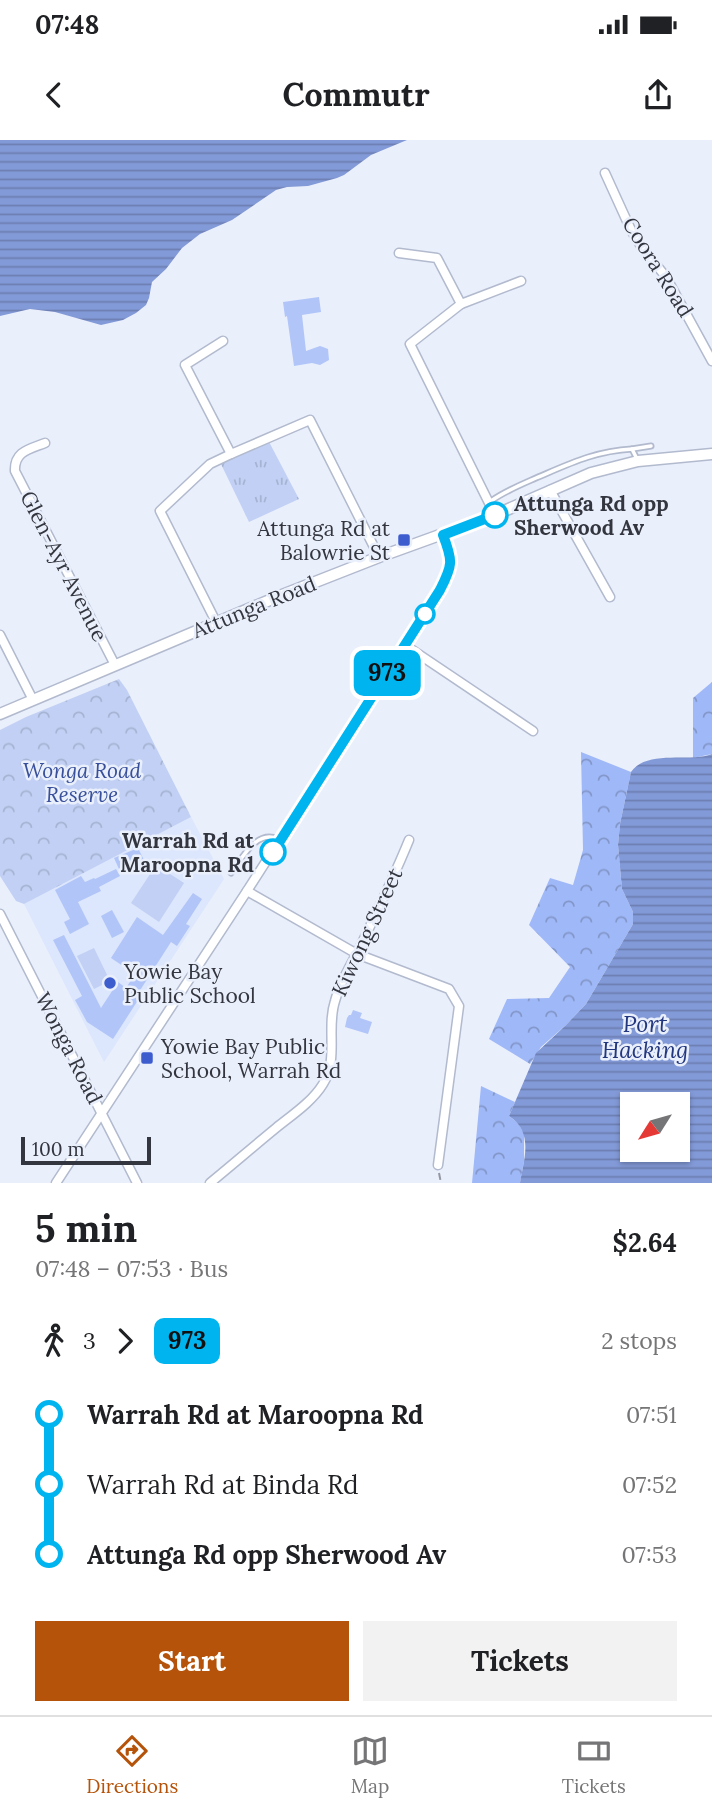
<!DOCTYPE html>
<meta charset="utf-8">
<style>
body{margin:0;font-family:Lora,serif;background:#f2f2f2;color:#202124;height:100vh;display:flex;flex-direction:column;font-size:26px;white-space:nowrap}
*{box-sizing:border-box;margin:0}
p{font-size:23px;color:#757577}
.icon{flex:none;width:38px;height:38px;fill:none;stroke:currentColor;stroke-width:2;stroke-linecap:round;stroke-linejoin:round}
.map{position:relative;height:1043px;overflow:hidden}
.drawer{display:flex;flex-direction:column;background:#fff;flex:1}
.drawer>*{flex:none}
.badge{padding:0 14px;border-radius:10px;font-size:24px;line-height:46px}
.needle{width:46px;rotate:233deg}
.tools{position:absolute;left:620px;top:952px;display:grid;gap:14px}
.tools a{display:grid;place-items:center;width:70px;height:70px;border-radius:0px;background:#fff;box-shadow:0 2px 5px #0004;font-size:35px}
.scale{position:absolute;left:21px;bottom:18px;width:130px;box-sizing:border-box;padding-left:7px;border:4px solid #33363e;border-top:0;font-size:19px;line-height:24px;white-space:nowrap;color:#33363e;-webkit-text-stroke:5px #eaeffc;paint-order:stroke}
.map>.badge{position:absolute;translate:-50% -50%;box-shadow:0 0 0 4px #fff}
.legs{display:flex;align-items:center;gap:10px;height:77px;padding:0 35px;font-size:23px}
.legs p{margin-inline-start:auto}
.overview{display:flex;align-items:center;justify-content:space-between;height:119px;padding:0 35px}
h1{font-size:38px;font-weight:700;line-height:52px}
.cta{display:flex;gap:14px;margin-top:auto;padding:14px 35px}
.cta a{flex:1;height:80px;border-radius:0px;background:#b45309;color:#fff;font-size:28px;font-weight:700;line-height:80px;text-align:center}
.cta a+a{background:#f2f2f2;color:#202124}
ul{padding:0 35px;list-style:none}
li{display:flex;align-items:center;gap:24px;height:70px;font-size:26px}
li i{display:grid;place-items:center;width:10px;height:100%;margin:0 9px;background:currentColor}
li i::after{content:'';width:18px;height:18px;margin:-9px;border:5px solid;border-radius:50%;background:#fff}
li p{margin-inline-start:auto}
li:first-child i{background:linear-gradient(#0000 50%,currentColor 0)}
li:last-child i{background:linear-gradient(currentColor 50%,#0000 0)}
.status{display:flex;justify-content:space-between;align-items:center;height:49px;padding:0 35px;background:#fff;direction:ltr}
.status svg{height:19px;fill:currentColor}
header{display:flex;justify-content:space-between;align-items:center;height:91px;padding:0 35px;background:#fff;font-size:32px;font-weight:700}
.tab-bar{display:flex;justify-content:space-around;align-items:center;height:98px;border-top:2px solid #e0e0e0;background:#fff;font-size:19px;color:#757577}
.tab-bar a{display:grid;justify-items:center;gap:4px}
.tab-bar .selected{color:#b45309}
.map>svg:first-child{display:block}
.built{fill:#dce6fc}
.grass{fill:url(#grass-tufts)}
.forest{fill:url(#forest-crowns)}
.park{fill:url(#park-crowns)}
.pitch{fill:#c1d0f4}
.water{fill:url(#water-rules);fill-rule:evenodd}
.building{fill:#b1c5f8}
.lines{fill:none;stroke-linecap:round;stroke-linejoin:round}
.service-casing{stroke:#b2bace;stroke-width:7}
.minor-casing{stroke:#b2bace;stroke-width:11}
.tertiary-casing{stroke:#b2bace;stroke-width:13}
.path{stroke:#9397a2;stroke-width:2;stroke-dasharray:7 3.5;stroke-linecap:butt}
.service{stroke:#fff;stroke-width:3.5}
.minor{stroke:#fff;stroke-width:8}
.tertiary{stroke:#fff;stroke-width:10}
.line-1-casing{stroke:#fff;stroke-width:16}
.line-1{stroke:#00b5ef;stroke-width:10}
.stop-1-dot{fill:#fff;stroke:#00b5ef;stroke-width:3.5}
.poi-dot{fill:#3d5dcf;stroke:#eaeffc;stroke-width:2.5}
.labels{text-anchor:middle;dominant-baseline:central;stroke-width:5;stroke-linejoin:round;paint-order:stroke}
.street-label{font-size:21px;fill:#33363e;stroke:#eaeffc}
.stop-label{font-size:21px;font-weight:bold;fill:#33363e;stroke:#eaeffc;text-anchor:start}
.poi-label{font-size:21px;fill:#33363e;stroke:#eaeffc;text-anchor:start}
.park-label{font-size:21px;font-style:italic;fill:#38509b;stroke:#eaeffc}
.water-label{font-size:23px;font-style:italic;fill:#23377f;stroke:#eaeffc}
</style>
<div class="status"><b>07:48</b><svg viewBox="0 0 49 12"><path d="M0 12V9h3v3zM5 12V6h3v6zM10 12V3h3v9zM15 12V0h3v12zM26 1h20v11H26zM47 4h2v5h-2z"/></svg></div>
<header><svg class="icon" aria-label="back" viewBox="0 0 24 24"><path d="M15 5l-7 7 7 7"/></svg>Commutr<svg class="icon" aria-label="share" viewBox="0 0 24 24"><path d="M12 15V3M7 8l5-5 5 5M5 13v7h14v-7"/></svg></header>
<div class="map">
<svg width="712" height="1043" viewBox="0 0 712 1043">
<defs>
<pattern id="grass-tufts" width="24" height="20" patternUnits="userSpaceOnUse" patternTransform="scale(1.75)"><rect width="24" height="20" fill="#c1d0f4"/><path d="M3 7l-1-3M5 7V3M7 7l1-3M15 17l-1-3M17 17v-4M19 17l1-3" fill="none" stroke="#a6b3d2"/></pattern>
<pattern id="forest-crowns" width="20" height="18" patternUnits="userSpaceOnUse" patternTransform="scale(1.75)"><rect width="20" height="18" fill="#9fb8f7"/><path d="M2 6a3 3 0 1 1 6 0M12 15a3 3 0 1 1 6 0" fill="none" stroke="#8296c9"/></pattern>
<pattern id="park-crowns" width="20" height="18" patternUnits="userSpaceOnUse" patternTransform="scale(1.75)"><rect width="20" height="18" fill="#c1d0f4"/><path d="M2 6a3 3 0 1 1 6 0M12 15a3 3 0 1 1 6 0" fill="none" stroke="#a6b3d2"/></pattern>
<pattern id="water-rules" width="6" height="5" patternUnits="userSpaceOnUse" patternTransform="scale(1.75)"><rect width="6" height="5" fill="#839ad8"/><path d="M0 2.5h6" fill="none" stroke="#6c7eb1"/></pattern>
</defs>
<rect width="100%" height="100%" fill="#eaeffc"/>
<!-- built -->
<polygon class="built" points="191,677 224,739 104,922 24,764"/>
<!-- grass -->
<polygon class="grass" points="267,298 299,359 249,382 219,320"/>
<!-- forest -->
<g class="forest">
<polygon points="712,542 712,614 693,618 693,558"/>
<polygon points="581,612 631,632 620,684 618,705 622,749 633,772 633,784 586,864 566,885 541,907 530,924 489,899 507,859 549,858 570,827 529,785 550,738 573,745 583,710"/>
<polygon points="481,946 515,962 509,976 518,983 524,993 524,1021 520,1043 472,1043"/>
</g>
<!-- park -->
<polygon class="park" points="119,539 127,550 191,677 24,764 16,761 0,736 0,590 26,577"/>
<!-- pitch -->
<g class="pitch">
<polygon points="156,725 184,743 159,782 131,763"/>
<polygon points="94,808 110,841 94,849 77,816"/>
</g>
<!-- water -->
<g class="water">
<polygon points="0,0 407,0 371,15 344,35 337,38 308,46 287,47 276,50 232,80 200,94 182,108 166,129 152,142 149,158 146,165 136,173 123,180 101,185 55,172 30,169 0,176"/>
<path d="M712 614V1043H520C524 1019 534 992 509 976L536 913 566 885 586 864 633 784V772L622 749 618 705 620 684 631 632C647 609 689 623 712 614ZM677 964V1010H632V964Z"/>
</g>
<!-- building -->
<g class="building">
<polygon points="319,157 321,172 302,175 306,211 320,206 323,207 328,209 329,220 320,225 312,223 294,226 287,176 285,177 283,162"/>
<polygon points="138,708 144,720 134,725 132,722 119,729 114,718"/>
<polygon points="116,729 120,736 99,747 101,751 78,762 89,784 70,794 64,782 70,779 55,750 81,736 85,742 94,738 95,739"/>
<polygon points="193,753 202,759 186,784 190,786 177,806 171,802 137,855 140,857 113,899 87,882 75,860 82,856 53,800 64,795 101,868 118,842 126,848 135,834 111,818 137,777 163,795"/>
<polygon points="112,770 124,792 112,798 101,776"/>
<polygon points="353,870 362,873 360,878 372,882 368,894 345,887 347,878 349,875 351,875"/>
</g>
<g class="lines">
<!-- service casing -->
<g class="service-casing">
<g id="service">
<polyline points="632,309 651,306"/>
<path d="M491 361C505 351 520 345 536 338 569 324 595 311 632 309L637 319"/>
<path d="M231 733C242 719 256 689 278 699"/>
</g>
</g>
<!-- minor casing -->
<g class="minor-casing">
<g id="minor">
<polyline points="605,33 631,90 641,106 666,137 712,221"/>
<polyline points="399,113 437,118 461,164 410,204 495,375"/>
<polyline points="461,164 521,141"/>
<polyline points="223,201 185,225 231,314"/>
<path d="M45 303C30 309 14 311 15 331L115 525"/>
<polyline points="550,350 610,457"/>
<polyline points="216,482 160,371 210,324 231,314 310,280 379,417"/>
<polyline points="0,495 33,560"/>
<polyline points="405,505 533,591"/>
<polyline points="247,751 357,814 449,849 459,866 438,1025"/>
<polyline points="0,774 137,1043"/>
<path d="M56 1043 247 751 440 450C453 425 453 421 443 395"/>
<path d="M210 1043C232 1025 254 1006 276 988 292 975 312 962 323 944 339 918 326 888 335 861 340 842 351 825 360 807 377 772 394 737 409 700"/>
</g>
</g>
<!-- tertiary casing -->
<g class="tertiary-casing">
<polyline id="tertiary" points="0,574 277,457 379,417 495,375 591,333 638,321 712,314"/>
</g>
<!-- path -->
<polyline class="path" points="439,1033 441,1043"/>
<!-- service -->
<use href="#service" class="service"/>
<!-- minor -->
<use href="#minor" class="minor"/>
<!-- tertiary -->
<use href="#tertiary" class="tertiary"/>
</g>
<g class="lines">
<!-- line-1 casing -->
<g class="line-1-casing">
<path id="line-1" d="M273 712 440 450C453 425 453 421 443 395L495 375"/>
</g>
<!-- line-1 -->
<use href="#line-1" class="line-1"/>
</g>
<!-- markers -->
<g class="stop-1-dot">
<circle cx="495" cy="375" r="12"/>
<circle cx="425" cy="474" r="9"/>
<circle cx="273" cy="712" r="12"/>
</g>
<g class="poi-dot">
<rect x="397" y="393" width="14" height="14" rx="3.5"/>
<circle cx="110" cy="843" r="7"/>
<rect x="140" y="911" width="14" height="14" rx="3.5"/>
</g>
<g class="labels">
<!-- street labels -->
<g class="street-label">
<text transform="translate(658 127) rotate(58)">Coora Road</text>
<text transform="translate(64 426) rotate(63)">Glen-Ayr Avenue</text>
<text transform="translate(254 467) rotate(-22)">Attunga Road</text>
<text transform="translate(367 792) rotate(-65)">Kiwong Street</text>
<text transform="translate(69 908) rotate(63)">Wonga Road</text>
</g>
<!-- stop labels -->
<g class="stop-label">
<text x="514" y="363">Attunga Rd opp<tspan x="514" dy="24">Sherwood Av</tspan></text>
<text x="254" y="700" text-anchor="end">Warrah Rd at<tspan x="254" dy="24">Maroopna Rd</tspan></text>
</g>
<!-- poi labels -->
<g class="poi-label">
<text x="390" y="388" text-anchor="end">Attunga Rd at<tspan x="390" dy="24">Balowrie St</tspan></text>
<text x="124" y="831">Yowie Bay<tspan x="124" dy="24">Public School</tspan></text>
<text x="161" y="906">Yowie Bay Public<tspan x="161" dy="24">School, Warrah Rd</tspan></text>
</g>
<!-- park labels -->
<g class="park-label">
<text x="82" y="630">Wonga Road<tspan x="82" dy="24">Reserve</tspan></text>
</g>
<!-- water labels -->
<g class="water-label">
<text x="645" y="883">Port<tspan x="645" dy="26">Hacking</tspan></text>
</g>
</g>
</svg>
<div class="tools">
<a><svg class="needle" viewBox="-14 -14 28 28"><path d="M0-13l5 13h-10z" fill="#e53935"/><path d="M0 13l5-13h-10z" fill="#757577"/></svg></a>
</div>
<div class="scale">100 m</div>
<b class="badge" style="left:387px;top:533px;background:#00b5ef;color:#111">973</b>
</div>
<section class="drawer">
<div class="overview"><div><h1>5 min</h1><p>07:48 – 07:53 · Bus</p></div><b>$2.64</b></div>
<div class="legs"><svg class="icon" aria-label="walk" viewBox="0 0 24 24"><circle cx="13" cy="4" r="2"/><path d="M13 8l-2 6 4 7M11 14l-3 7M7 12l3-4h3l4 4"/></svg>3<svg class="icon" aria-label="forward" viewBox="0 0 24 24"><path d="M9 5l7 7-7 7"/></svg><b class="badge" style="background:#00b5ef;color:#111">973</b><p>2 stops</p></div>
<ul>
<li><i style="color:#00b5ef"></i><b>Warrah Rd at Maroopna Rd</b><p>07:51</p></li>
<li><i style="color:#00b5ef"></i><span>Warrah Rd at Binda Rd</span><p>07:52</p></li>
<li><i style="color:#00b5ef"></i><b>Attunga Rd opp Sherwood Av</b><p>07:53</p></li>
</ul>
<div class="cta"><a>Start</a><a>Tickets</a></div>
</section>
<nav class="tab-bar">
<a class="selected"><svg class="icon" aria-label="directions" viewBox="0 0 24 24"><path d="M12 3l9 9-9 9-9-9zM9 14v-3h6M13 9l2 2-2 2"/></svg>Directions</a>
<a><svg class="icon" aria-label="map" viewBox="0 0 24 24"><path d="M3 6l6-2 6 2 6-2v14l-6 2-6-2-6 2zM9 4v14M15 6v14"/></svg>Map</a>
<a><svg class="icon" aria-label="tickets" viewBox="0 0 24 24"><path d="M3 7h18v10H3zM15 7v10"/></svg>Tickets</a>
</nav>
